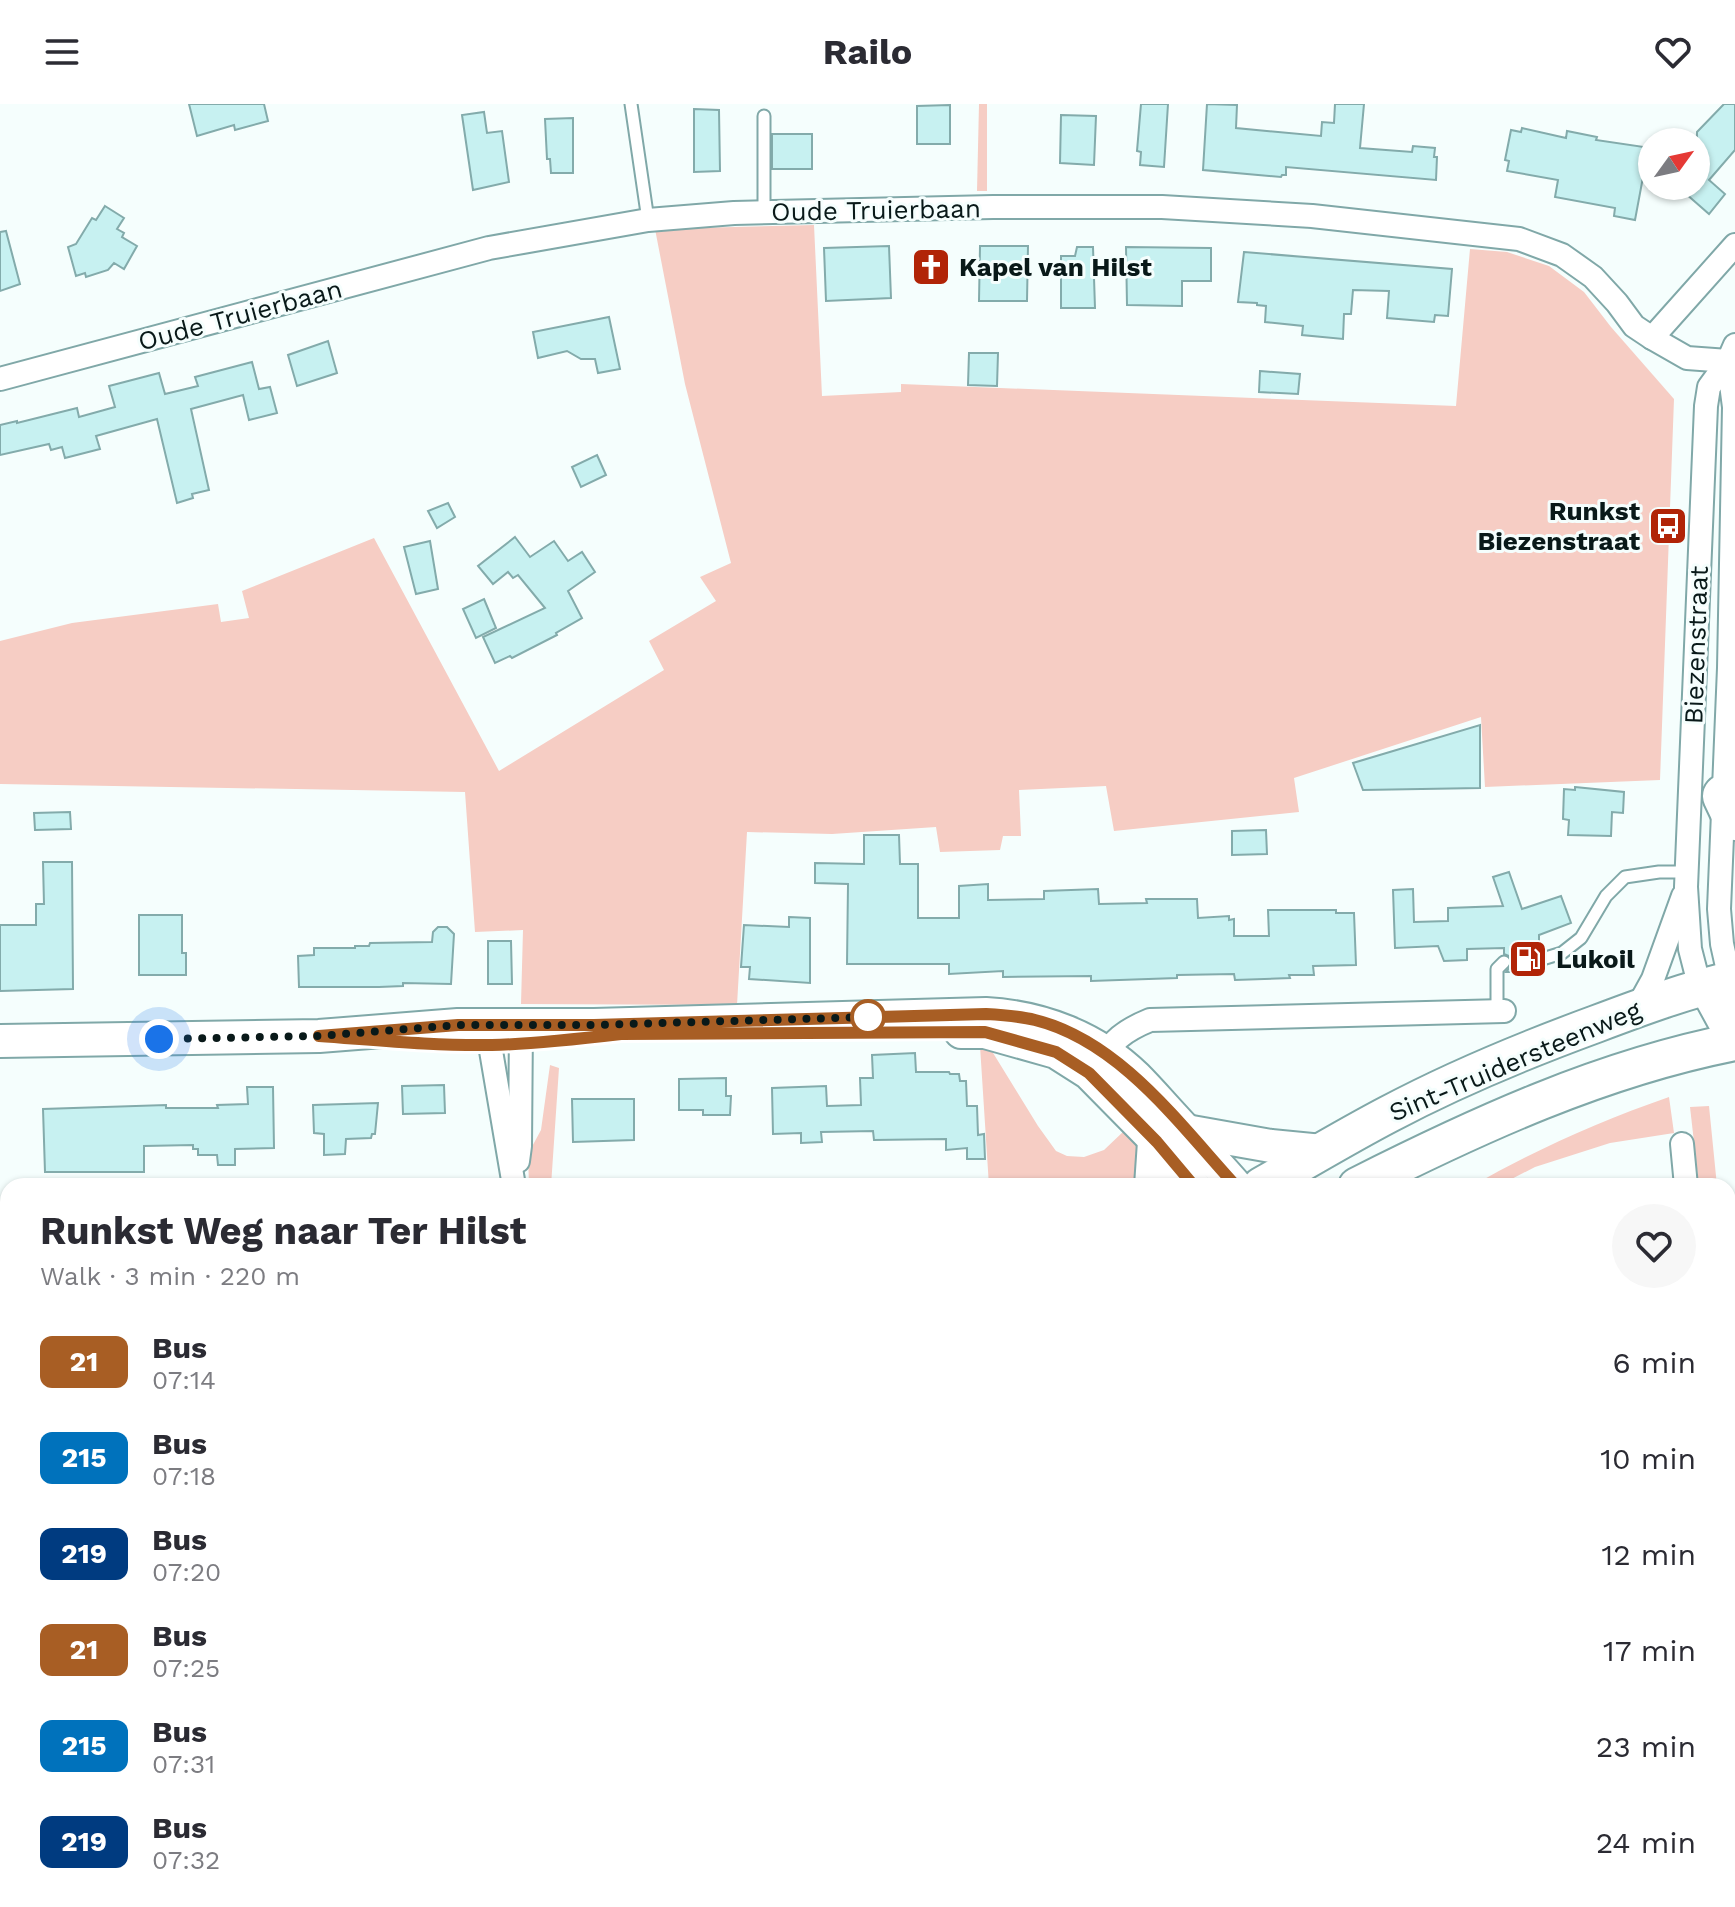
<!DOCTYPE html>
<meta charset="utf-8">
<style>
body{margin:0;font-family:"Work Sans",sans-serif;background:#f7f7f7;color:#2b2b33;height:100vh;display:flex;flex-direction:column;font-size:30px;white-space:nowrap}
*{box-sizing:border-box;margin:0}
p{font-size:26px;color:#7c7c81}
.icon{flex:none;width:44px;height:44px;fill:none;stroke:currentColor;stroke-width:2;stroke-linecap:round;stroke-linejoin:round}
.map{position:relative;flex:1;overflow:hidden}
.drawer{position:absolute;left:0px;top:1074px;width:1736px;height:730px;display:flex;flex-direction:column;background:#fff;border-radius:24px 24px 0 0;box-shadow:0 2px 6px #0004}
.drawer>*{flex:none}
.badge{padding:0 16px;border-radius:12px;font-size:28px;line-height:52px}
.needle{width:52px;rotate:57deg}
.fabs{position:absolute;left:1638px;top:24px;display:grid;gap:16px}
.fabs a{display:grid;place-items:center;width:72px;height:72px;border-radius:50%;background:#fff;box-shadow:0 2px 6px #0004;font-size:40px}
.you{position:absolute;width:40px;height:40px;margin:-20px;border:6px solid #fff;border-radius:50%;background:#1a73e8;box-shadow:0 0 0 12px #1a73e833}
.map>.badge{position:absolute;translate:-50% -50%;box-shadow:0 0 0 4px #fff}
.round{display:grid;place-items:center;flex:none;width:84px;height:84px;border-radius:42px;background:#f7f7f7}
.overview{display:flex;align-items:center;justify-content:space-between;height:136px;padding:0 40px}
h1{font-size:38px;font-weight:700;line-height:60px}
ul{padding:0;list-style:none}
li{display:flex;align-items:center;gap:24px;height:96px;padding:0 40px}
li div{flex:1}
li b{display:block;font-size:30px}
li em{font-style:normal}
li .badge{min-width:88px;font-weight:700;text-align:center}
header{display:flex;justify-content:space-between;align-items:center;height:104px;padding:0 40px;background:#fff;font-size:36px;font-weight:700}
.map>svg:first-child{display:block}
.green{fill:#f6cdc4}
.building{fill:#c7f1f1;stroke:#83abab;stroke-width:2}
.lines{fill:none;stroke-linecap:round;stroke-linejoin:round}
.service-casing{stroke:#80a8a8;stroke-width:15}
.minor-casing{stroke:#80a8a8;stroke-width:26}
.secondary-casing{stroke:#80a8a8;stroke-width:36}
.primary-casing{stroke:#80a8a8;stroke-width:40}
.trunk-casing{stroke:#80a8a8;stroke-width:42}
.motorway-casing{stroke:#80a8a8;stroke-width:46}
.service{stroke:#fff;stroke-width:11}
.minor{stroke:#fff;stroke-width:22}
.secondary{stroke:#fff;stroke-width:32}
.primary{stroke:#fff;stroke-width:36}
.trunk{stroke:#fff;stroke-width:38}
.motorway{stroke:#fff;stroke-width:42}
.line-casing{stroke:#fff;stroke-width:18}
.line{stroke:#a85e24;stroke-width:12}
.walk{stroke:#091919;stroke-width:8;stroke-dasharray:0 14.4}
.stop-dot{fill:#fff;stroke:#a85e24;stroke-width:4}
.labels{text-anchor:middle;dominant-baseline:central;stroke-width:6;stroke-linejoin:round;paint-order:stroke}
.street-label{font-size:26px;fill:#091919;stroke:#f5fefd}
.poi-label{font-size:26px;font-weight:bold;fill:#091919;stroke:#f5fefd;text-anchor:start}
</style>
<header><svg class="icon" aria-label="menu" viewBox="0 0 24 24"><path d="M4 6h16M4 12h16M4 18h16"/></svg>Railo<svg class="icon" aria-label="heart" viewBox="0 0 24 24"><path d="M12 20l-8-8c-3-5 5-10 8-4 3-6 11-1 8 4z"/></svg></header>
<div class="map">
<svg width="1735" height="1803" viewBox="0 0 1735 1803">
<rect width="100%" height="100%" fill="#f5fefd"/>
<!-- green -->
<g class="green">
<polygon points="979,0 987,0 987,87 977,87"/>
<polygon points="814,121 822,292 901,288 901,280 1456,302 1470,145 1507,148 1549,162 1584,188 1611,223 1674,295 1660,676 1485,683 1481,613 1294,674 1299,708 1114,727 1106,682 1019,686 1021,732 1003,732 1000,746 940,748 936,723 832,730 747,728 737,901 521,900 523,826 475,828 465,688 0,680 0,537 72,519 218,500 221,518 249,514 242,487 374,434 499,667 664,566 649,537 716,497 700,473 731,459 685,280 655,125"/>
<polygon points="980,942 990,944 1038,1022 1056,1047 1067,1052 1084,1053 1104,1046 1125,1026 1139,1039 1144,1082 989,1082"/>
<polygon points="550,961 559,964 551,1082 529,1082 528,1050 541,1026"/>
<path d="M1669 993 1674 1029 1610 1039 1535 1063 1498 1082H1472C1535 1046 1600 1017 1669 993Z"/>
<polygon points="1709,1002 1717,1082 1699,1082 1690,1003"/>
<polygon points="1728,1210 1735,1274 1735,1373 1731,1374 1728,1349"/>
<polygon points="0,1496 2,1496 8,1529 8,1796 386,1796 378,1803 0,1803"/>
</g>
<!-- building -->
<g class="building">
<polygon points="189,0 264,0 268,17 235,26 234,21 197,32"/>
<polygon points="1141,0 1168,0 1164,63 1140,61 1141,48 1137,47"/>
<polygon points="1207,0 1237,1 1236,24 1321,32 1322,18 1334,19 1335,0 1364,0 1360,44 1412,48 1413,42 1435,44 1434,53 1437,53 1436,76 1286,63 1286,71 1282,71 1281,73 1203,66"/>
<polygon points="1724,0 1735,0 1735,46 1709,76 1725,90 1709,110 1677,82 1696,82 1697,28"/>
<polygon points="950,1 950,40 917,40 917,2"/>
<polygon points="694,5 719,6 720,67 694,68"/>
<polygon points="484,8 487,29 502,27 509,78 473,86 462,11"/>
<polygon points="1061,11 1096,12 1094,61 1060,59"/>
<polygon points="573,14 573,69 551,69 550,55 547,55 545,15"/>
<polygon points="1522,24 1566,34 1567,27 1597,33 1596,36 1644,43 1642,56 1646,57 1635,116 1614,112 1615,104 1555,93 1558,76 1507,67 1509,57 1505,56 1511,26 1521,28"/>
<rect x="772" y="30" width="40" height="35"/>
<polygon points="105,102 124,114 117,125 124,129 122,133 137,142 124,165 114,159 108,166 86,173 85,169 76,172 68,143 76,140 92,114 96,116"/>
<polygon points="6,127 20,180 0,187 0,128"/>
<polygon points="889,142 891,194 826,197 824,144"/>
<polygon points="980,142 1028,142 1027,197 979,197"/>
<polygon points="1077,143 1093,143 1095,204 1061,204 1061,152 1075,152"/>
<polygon points="1126,143 1211,144 1211,177 1182,177 1182,202 1127,201"/>
<polygon points="1244,148 1452,165 1448,212 1435,211 1434,218 1387,214 1389,187 1353,186 1351,210 1344,210 1343,235 1302,231 1303,222 1265,218 1266,202 1257,201 1257,199 1238,198"/>
<polygon points="609,213 620,265 598,269 595,255 581,255 567,247 538,254 533,228"/>
<polygon points="328,237 337,269 297,282 288,251"/>
<polygon points="969,249 998,249 997,282 968,281"/>
<polygon points="252,258 259,285 270,283 277,309 249,316 243,291 191,305 209,386 192,390 193,394 177,399 157,315 96,332 100,345 65,354 62,343 51,346 49,340 0,351 0,321 17,317 17,319 77,304 79,313 115,303 109,282 159,269 165,290 198,282 195,273"/>
<polygon points="1260,267 1300,270 1298,290 1259,288"/>
<polygon points="597,351 606,371 581,383 572,363"/>
<polygon points="448,399 455,413 437,424 428,407"/>
<polygon points="515,433 530,453 554,437 568,457 582,448 595,468 568,487 582,514 556,529 557,531 512,554 510,552 495,559 483,533 545,504 518,471 513,474 508,468 493,480 478,462"/>
<polygon points="430,437 438,485 416,490 404,443"/>
<polygon points="484,495 496,524 476,534 463,505"/>
<polygon points="1480,621 1480,684 1363,686 1353,659"/>
<polygon points="1575,683 1624,688 1623,709 1612,708 1611,732 1568,731 1569,716 1563,715 1564,685 1575,686"/>
<polygon points="70,708 71,725 35,726 34,709"/>
<polygon points="1266,726 1267,750 1232,751 1232,727"/>
<polygon points="864,731 899,731 900,760 918,760 918,814 959,814 959,782 988,780 988,796 1044,795 1044,787 1098,785 1099,800 1147,799 1146,795 1197,795 1198,814 1229,812 1229,816 1234,815 1234,832 1269,832 1268,806 1336,806 1336,809 1354,809 1356,861 1313,862 1314,871 1289,871 1290,874 1235,876 1234,870 1177,871 1177,874 1091,877 1091,872 1003,873 1003,867 949,870 949,860 847,860 848,780 815,779 815,759 864,760"/>
<polygon points="43,758 72,758 73,885 0,887 0,821 36,821 36,800 44,800"/>
<polygon points="1509,768 1522,805 1561,792 1571,819 1539,831 1539,847 1533,850 1531,855 1533,862 1539,864 1539,868 1506,868 1512,861 1512,857 1509,852 1504,850 1504,844 1467,845 1467,856 1444,857 1438,842 1395,844 1393,786 1413,785 1414,818 1448,817 1448,804 1503,802 1493,773"/>
<polygon points="139,811 182,811 182,849 186,849 186,871 139,871"/>
<polygon points="789,813 810,814 810,879 749,875 750,863 741,863 744,821 789,823"/>
<polygon points="438,823 447,823 454,830 451,880 403,879 403,882 379,883 299,883 298,852 314,851 314,844 355,844 355,842 369,842 370,839 432,838 433,828"/>
<polygon points="488,837 511,837 512,880 488,880"/>
<polygon points="915,949 916,968 949,968 950,970 959,970 960,977 966,977 967,1002 977,1002 978,1031 984,1030 985,1055 967,1055 967,1044 946,1046 946,1035 874,1036 873,1027 821,1028 822,1038 801,1039 801,1029 773,1030 772,984 826,982 827,1002 861,1001 860,974 873,974 872,951"/>
<polygon points="726,974 726,992 731,992 730,1011 703,1011 703,1006 679,1006 679,975"/>
<polygon points="444,981 445,1009 403,1010 402,982"/>
<polygon points="247,983 273,983 274,1044 235,1045 235,1061 218,1061 217,1051 198,1051 198,1045 193,1045 193,1041 144,1042 144,1068 45,1068 43,1005 166,1001 166,1004 218,1004 217,1001 248,1000"/>
<polygon points="572,995 634,995 634,1036 573,1038"/>
<polygon points="378,999 375,1030 372,1030 371,1034 346,1035 345,1050 324,1051 324,1030 314,1029 313,1001"/>
</g>
<g class="lines">
<!-- service casing -->
<g class="service-casing">
<g id="service">
<polyline points="631,0 648,116"/>
<polyline points="764,12 764,108"/>
<polyline points="1539,856 1562,849 1581,834 1606,792 1625,773 1659,768 1687,768"/>
<polyline points="1497,907 1497,865 1504,858"/>
<polyline points="884,1796 892,1803"/>
</g>
</g>
<!-- minor casing -->
<g class="minor-casing">
<g id="minor">
<polyline points="1652,234 1735,141"/>
<polyline points="1728,257 1734,303 1729,564 1719,805 1722,840 1730,876 1730,938"/>
<polyline points="0,275 489,144 648,116 734,109 993,103 1162,103 1312,112 1519,135 1562,151 1593,173 1617,199 1634,222 1652,234 1687,254 1728,257"/>
<polyline points="1637,904 1653,875 1683,792"/>
<polyline points="490,921 490,941 514,1082"/>
<polyline points="1730,939 1700,884 1690,845 1686,783 1706,302 1709,283 1728,257 1735,241"/>
<path d="M1097 959C1114 936 1123 927 1150 916L1504 907"/>
<polyline points="1682,1040 1686,1082"/>
<polyline points="518,1057 520,1042 521,920"/>
<polyline points="0,1341 8,1340"/>
<polyline points="1728,1483 1735,1547"/>
<polyline points="600,1796 606,1803"/>
<polyline points="1203,1796 1209,1801 1222,1803"/>
<polyline points="1557,1796 1559,1803"/>
<polyline points="847,1803 855,1796"/>
</g>
</g>
<!-- secondary casing -->
<g class="secondary-casing">
<g id="secondary">
<polyline points="961,928 985,928 1056,948 1089,969 1157,1038 1194,1082"/>
<path d="M0 937 319 932 458 921H594L986 910C1042 913 1096 934 1136 973 1149 986 1161 1000 1174 1014 1195 1037 1216 1059 1236 1082"/>
<polyline points="1186,1027 1271,1042 1322,1047"/>
</g>
</g>
<!-- primary casing -->
<g class="primary-casing">
<g id="primary">
<path d="M1261 1082C1304 1058 1345 1033 1389 1010 1455 975 1525 946 1596 920 1641 903 1687 886 1735 875"/>
<path d="M1357 1082C1478 1021 1602 964 1735 938"/>
</g>
</g>
<!-- trunk casing -->
<g class="trunk-casing">
<g id="trunk">
<polyline points="1154,1082 1157,1038"/>
<polyline points="427,1803 435,1796"/>
<polyline points="499,1803 506,1796"/>
</g>
</g>
<!-- motorway casing -->
<g class="motorway-casing">
<polyline id="motorway" points="1724,692 1735,715"/>
</g>
<!-- service -->
<use href="#service" class="service"/>
<!-- minor -->
<use href="#minor" class="minor"/>
<!-- secondary -->
<use href="#secondary" class="secondary"/>
<!-- primary -->
<use href="#primary" class="primary"/>
<!-- trunk -->
<use href="#trunk" class="trunk"/>
<!-- motorway -->
<use href="#motorway" class="motorway"/>
</g>
<g class="lines">
<!-- line casing -->
<g class="line-casing">
<path id="line" d="M1194 1082 1157 1038 1089 969 1056 948 985 928 621 930C578 935 535 940 492 941 434 942 376 936 319 932L458 921H594L986 910C1003 911 1019 912 1035 916 1120 937 1180 1021 1236 1082"/>
</g>
<!-- line -->
<use href="#line" class="line"/>
<!-- walk -->
<polyline class="walk" points="159,935 319,932 458,921 594,921 868,913"/>
</g>
<!-- icons -->
<defs>
<g id="church-square" transform="scale(2)"><rect x="-9" y="-9" width="18" height="18" rx="4" fill="#b12407" stroke="#f5fefd"/><path d="M-1.2-6h2.4v3.5h3.3v2.4h-3.3V6h-2.4V-.1h-3.3v-2.4h3.3Z" fill="#fff"/></g>
<g id="bus-square" transform="scale(2)"><rect x="-9" y="-9" width="18" height="18" rx="4" fill="#b12407" stroke="#f5fefd"/><path d="M-5-6H5V4H4V6H2V4H-2V6H-4V4H-5ZM-3.5-4V0h7V-4ZM-3.5 1.2v1.5H-2V1.2ZM2 1.2v1.5H3.5V1.2Z" fill="#fff"/></g>
<g id="fuel-square" transform="scale(2)"><rect x="-9" y="-9" width="18" height="18" rx="4" fill="#b12407" stroke="#f5fefd"/><path d="M-5.5-6h7V0h2V4h1.3V-2.5L3-4.5l.8-.8L6-3V5H2.5V1h-1V6h-7ZM-4.2-4.7v3.2H.2V-4.7Z" fill="#fff"/></g>
</defs>
<g fill-rule="evenodd">
<use href="#church-square" x="931" y="163"/>
<use href="#bus-square" x="1668" y="422"/>
<use href="#fuel-square" x="1528" y="855"/>
</g>
<!-- markers -->
<circle class="stop-dot" cx="868" cy="913" r="16"/>
<g class="labels">
<!-- street labels -->
<g class="street-label">
<text transform="translate(876 106) rotate(-1)">Oude Truierbaan</text>
<text transform="translate(240 211) rotate(-15)">Oude Truierbaan</text>
<text transform="translate(1696 541) rotate(-88)">Biezenstraat</text>
<text transform="translate(1515 957) rotate(-23)">Sint-Truidersteenweg</text>
</g>
<!-- poi labels -->
<g class="poi-label">
<text x="959" y="163">Kapel van Hilst</text>
<text x="1640" y="407" text-anchor="end">Runkst<tspan x="1640" dy="30">Biezenstraat</tspan></text>
<text x="1556" y="855">Lukoil</text>
</g>
</g>
</svg>
<div class="fabs">
<a><svg class="needle" viewBox="-14 -14 28 28"><path d="M0-13l5 13h-10z" fill="#e53935"/><path d="M0 13l5-13h-10z" fill="#7c7c81"/></svg></a>
</div>
<div class="you" style="left:159px;top:935px"></div>
<section class="drawer">
<div class="overview"><div><h1>Runkst Weg naar Ter Hilst</h1><p>Walk · 3 min · 220 m</p></div><a class="round"><svg class="icon" aria-label="heart" viewBox="0 0 24 24"><path d="M12 20l-8-8c-3-5 5-10 8-4 3-6 11-1 8 4z"/></svg></a></div>
<ul>
<li><span class="badge" style="background:#a85e24;color:#fff">21</span><div><b>Bus</b><p>07:14</p></div><em>6 min</em></li>
<li><span class="badge" style="background:#0072bc;color:#fff">215</span><div><b>Bus</b><p>07:18</p></div><em>10 min</em></li>
<li><span class="badge" style="background:#003b80;color:#fff">219</span><div><b>Bus</b><p>07:20</p></div><em>12 min</em></li>
<li><span class="badge" style="background:#a85e24;color:#fff">21</span><div><b>Bus</b><p>07:25</p></div><em>17 min</em></li>
<li><span class="badge" style="background:#0072bc;color:#fff">215</span><div><b>Bus</b><p>07:31</p></div><em>23 min</em></li>
<li><span class="badge" style="background:#003b80;color:#fff">219</span><div><b>Bus</b><p>07:32</p></div><em>24 min</em></li>
</ul>
</section>
</div>
